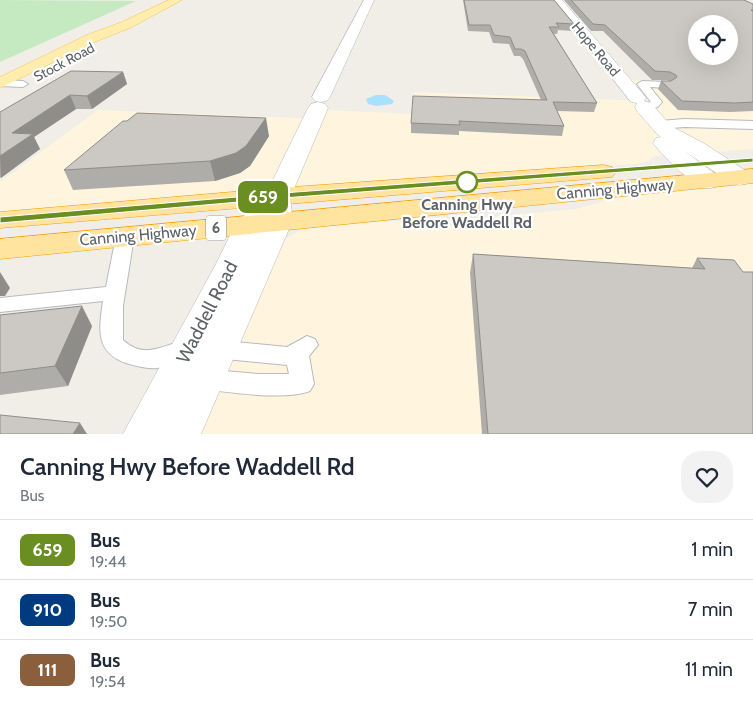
<!DOCTYPE html>
<style>
body{margin:0;font-family:Cabin,sans-serif;background:#f2f2f3;color:#1f2937;height:100vh;display:flex;flex-direction:column;font-size:19px;white-space:nowrap}
*{box-sizing:border-box;margin:0}
p{font-size:16px;color:#747a83}
.icon{flex:none;width:28px;height:28px;fill:none;stroke:currentColor;stroke-width:2;stroke-linecap:round;stroke-linejoin:round}
.map{position:relative;height:434px;overflow:hidden}
.panel{display:flex;flex-direction:column;background:#fff;flex:1}
.panel>*{flex:none}
.badge{padding:0 10px;border-radius:8px;font-size:18px;line-height:32px}
.controls{position:absolute;left:688px;top:15px;display:grid;gap:10px}
.controls a{display:grid;place-items:center;width:50px;height:50px;border-radius:50%;background:#fff;box-shadow:0 5px 20px #0002;font-size:25px}
.map>.badge{position:absolute;translate:-50% -50%;box-shadow:0 0 0 2px #fff}
.round{display:grid;place-items:center;flex:none;width:52px;height:52px;border-radius:20px;background:#f2f2f3}
.head{display:flex;align-items:center;justify-content:space-between;height:85px;padding:0 20px}
h1{font-size:24px;font-weight:600;line-height:38px}
ul{padding:0;list-style:none}
li{display:flex;align-items:center;gap:15px;height:60px;padding:0 20px;border-top:1px solid #e0e1e3}
li div{flex:1}
li b{display:block;font-size:19px}
li em{font-style:normal}
li .badge{min-width:55px;font-weight:700;text-align:center}
.map>svg:first-child{display:block}
.commercial{fill:#fff5de}
.green{fill:#c5eac2}
.water{fill:#a9dfff}
.lines{fill:none;stroke-linecap:round;stroke-linejoin:round}
.service-casing{stroke:#b7babe;stroke-width:2}
.minor-casing{stroke:#b7babe;stroke-width:1}
.primary-casing{stroke:#fbc257;stroke-width:1}
.trunk-casing{stroke:#f89b00;stroke-width:1}
.service{fill:#fff;fill-rule:evenodd}
.minor{fill:#fff;fill-rule:evenodd}
.primary{fill:#ffedae;fill-rule:evenodd}
.trunk{fill:#ffe49f;fill-rule:evenodd}
.wall{fill:#afada9}
.shaded-wall{fill:#8f8d89}
.building{fill:#ccc9c4;stroke:#8f8d89;fill-rule:evenodd}
.line{fill:#6b8e23;stroke:#fff}
.stop-dot{fill:#fff;stroke:#6b8e23;stroke-width:2.5}
.labels{text-anchor:middle;dominant-baseline:central;stroke-width:4.5;stroke-linejoin:round;paint-order:stroke}
.far-street-label{font-size:14px;fill:#5e6368;stroke:#fff}
.shield{fill:#fff;stroke:#8e9295;stroke-width:1}
.shield-label{font-size:15px;font-weight:bold;fill:#5e6368}
.street-label{font-size:16px;fill:#5e6368;stroke:#fff}
.stop-label{font-size:16px;font-weight:bold;fill:#5e6368;stroke:#fff}
.near-street-label{font-size:19px;fill:#5e6368;stroke:#fff}
</style>
<div class="map">
<svg width="753" height="434" viewBox="0 0 753 434">
<rect width="100%" height="100%" fill="#f1eee7"/>
<!-- commercial -->
<g class="commercial">
<polygon points="630,80 753,84 753,149 655,156 649,161 636,164 335,184 0,212 0,182 98,110 324,119 326,110 412,114 414,92 647,101"/>
<polygon points="753,184 753,434 201,434 278,248 287,238 300,231 315,226 381,221 444,221 576,209 615,198"/>
</g>
<!-- green -->
<polygon class="green" points="0,0 136,1 0,62"/>
<!-- water -->
<polygon class="water" points="376,95 385,95 394,101 392,104 376,106 368,104 366,99"/>
<g class="lines">
<!-- service casing -->
<g class="service-casing">
<g id="service">
<polygon points="0,80 23,81 28,84 23,87 0,86"/>
<polygon points="642,81 667,82 672,85 667,88 650,87 662,102 658,107 644,110 638,107 640,105 651,102 637,84"/>
<polygon points="685,119 753,121 753,129 685,127 659,129 653,125 659,121"/>
<path d="M125 232 131 233 134 237 123 306V340C150 365 172 335 194 343L197 349 194 355C182 360 169 367 157 368 147 369 136 366 126 363 95 352 99 329 103 301L0 312V298L106 287 116 237 119 233Z"/>
<path d="M307 336 315 339 318 345 309 356 314 384 310 391C283 401 230 392 201 389L193 386 189 379 193 372 201 369 258 374H289L287 365 215 358 207 355 204 349 207 343 215 340 287 347Z"/>
</g>
</g>
<!-- minor casing -->
<g class="minor-casing">
<g id="minor">
<polygon points="364,0 374,0 330,97 327,101 321,102 315,101 312,97"/>
<path d="M551 0H562L643 94 646 98 644 101 651 103 671 126 705 144 749 173 752 178 749 183 740 185 731 183 683 150 718 176 721 181 718 186C712 188 708 189 702 187 688 181 662 155 653 143L656 138 661 137 657 134 637 111 635 107 637 103 631 102Z"/>
<polygon points="318,102 325,104 328,108 291,196 292,222 201,434 123,434 216,264 235,225 267,192 308,108 311,104"/>
</g>
</g>
<!-- primary casing -->
<g class="primary-casing">
<polygon id="primary" points="169,0 182,0 130,28 97,41 0,88 0,77 87,35 122,22"/>
</g>
<!-- trunk casing -->
<g class="trunk-casing">
<g id="trunk">
<polygon points="604,165 612,167 616,172 612,177 0,228 0,212 278,188"/>
<polygon points="753,169 753,183 0,259 0,239"/>
</g>
</g>
<!-- service -->
<use href="#service" class="service"/>
<!-- minor -->
<use href="#minor" class="minor"/>
<!-- primary -->
<use href="#primary" class="primary"/>
<!-- trunk -->
<use href="#trunk" class="trunk"/>
</g>
<!-- wall -->
<g class="wall">
<polygon points="463,0 554,0 574,24 573,31 558,30 557,34 554,34 597,103 594,112 557,111 564,126 562,136 459,131 459,135 411,133 411,123 541,100 523,59 520,56 514,56 509,44 493,43 489,32 468,31"/>
<polygon points="564,0 744,0 753,4 753,111 730,112 678,110 658,89 661,81 669,81 667,80 652,80 603,31 591,31"/>
<polygon points="123,72 127,84 92,109 76,109 34,137 40,149 0,178 0,112"/>
<polygon points="269,136 250,166 240,173 215,181 73,190 64,170"/>
<polygon points="473,254 692,268 697,258 743,272 753,434 482,434 470,273"/>
<polygon points="0,315 92,326 68,386 0,395"/>
</g>
<!-- shaded-wall -->
<g class="shaded-wall">
<polygon points="123,72 127,84 92,109 87,96"/>
<polygon points="70,95 76,109 34,137 40,149 1,178 0,156 12,133"/>
<polygon points="266,118 269,136 250,166 240,173 215,181 210,161"/>
<polygon points="0,272 10,288 5,296 0,296"/>
<polygon points="82,306 92,326 68,386 55,366"/>
<polygon points="80,423 87,434 73,434"/>
</g>
<!-- building -->
<g class="building">
<polygon points="464,0 554,0 574,24 556,23 559,27 549,27 597,103 553,102 564,126 459,121 460,125 411,123 413,96 547,100 525,51 521,49 515,49 510,37 494,35 490,25 469,25"/>
<path d="M571 0H744L753 4V10H751L753 11V102L735 103 682 101 661 81H671L677 77 676 75 670 72 655 71 605 25 593 24ZM696 24H729V56H696Z"/>
<polygon points="71,71 123,72 87,96 70,95 12,133 33,134 0,156 0,112"/>
<polygon points="137,113 266,118 246,146 236,153 210,161 64,170 123,121 127,121"/>
<polygon points="473,254 705,269 697,258 734,260 743,272 753,272 753,434 488,434"/>
<polygon points="82,306 55,366 0,373 0,315"/>
<polygon points="0,415 80,423 73,434 0,434"/>
</g>
<!-- line -->
<polygon class="line" points="753,158 753,162 296,197 0,223 0,217 296,192"/>
<!-- markers -->
<circle class="stop-dot" cx="467" cy="182" r="10"/>
<g class="labels">
<!-- far-street labels -->
<g class="far-street-label">
<text transform="translate(596 49) rotate(50)">Hope Road</text>
<text transform="translate(64 62) rotate(-28)">Stock Road</text>
</g>
<!-- shield labels -->
<rect class="shield" x="206" y="215.5" width="20" height="25" rx="4"/>
<g class="shield-label">
<text x="216" y="228">6</text>
</g>
<!-- street labels -->
<g class="street-label">
<text transform="translate(615 189) rotate(-5)">Canning Highway</text>
<text transform="translate(138 235) rotate(-5)">Canning Highway</text>
</g>
<!-- stop labels -->
<g class="stop-label">
<text x="467" y="204">Canning Hwy<tspan x="467" dy="18">Before Waddell Rd</tspan></text>
</g>
<!-- near-street labels -->
<g class="near-street-label">
<text transform="translate(207 312) rotate(-63)">Waddell Road</text>
</g>
</g>
</svg>
<div class="controls">
<a><svg class="icon" aria-label="locate" viewBox="0 0 24 24"><circle cx="12" cy="12" r="6"/><path d="M12 2v4M12 18v4M2 12h4M18 12h4"/></svg></a>
</div>
<b class="badge" style="left:263px;top:197px;background:#6b8e23;color:#fff">659</b>
</div>
<section class="panel">
<div class="head"><div><h1>Canning Hwy Before Waddell Rd</h1><p>Bus</p></div><a class="round"><svg class="icon" aria-label="heart" viewBox="0 0 24 24"><path d="M12 20l-8-8c-3-5 5-10 8-4 3-6 11-1 8 4z"/></svg></a></div>
<ul>
<li><span class="badge" style="background:#6b8e23;color:#fff">659</span><div><b>Bus</b><p>19:44</p></div><em>1 min</em></li>
<li><span class="badge" style="background:#003b80;color:#fff">910</span><div><b>Bus</b><p>19:50</p></div><em>7 min</em></li>
<li><span class="badge" style="background:#8b5e3c;color:#fff">111</span><div><b>Bus</b><p>19:54</p></div><em>11 min</em></li>
</ul>
</section>
